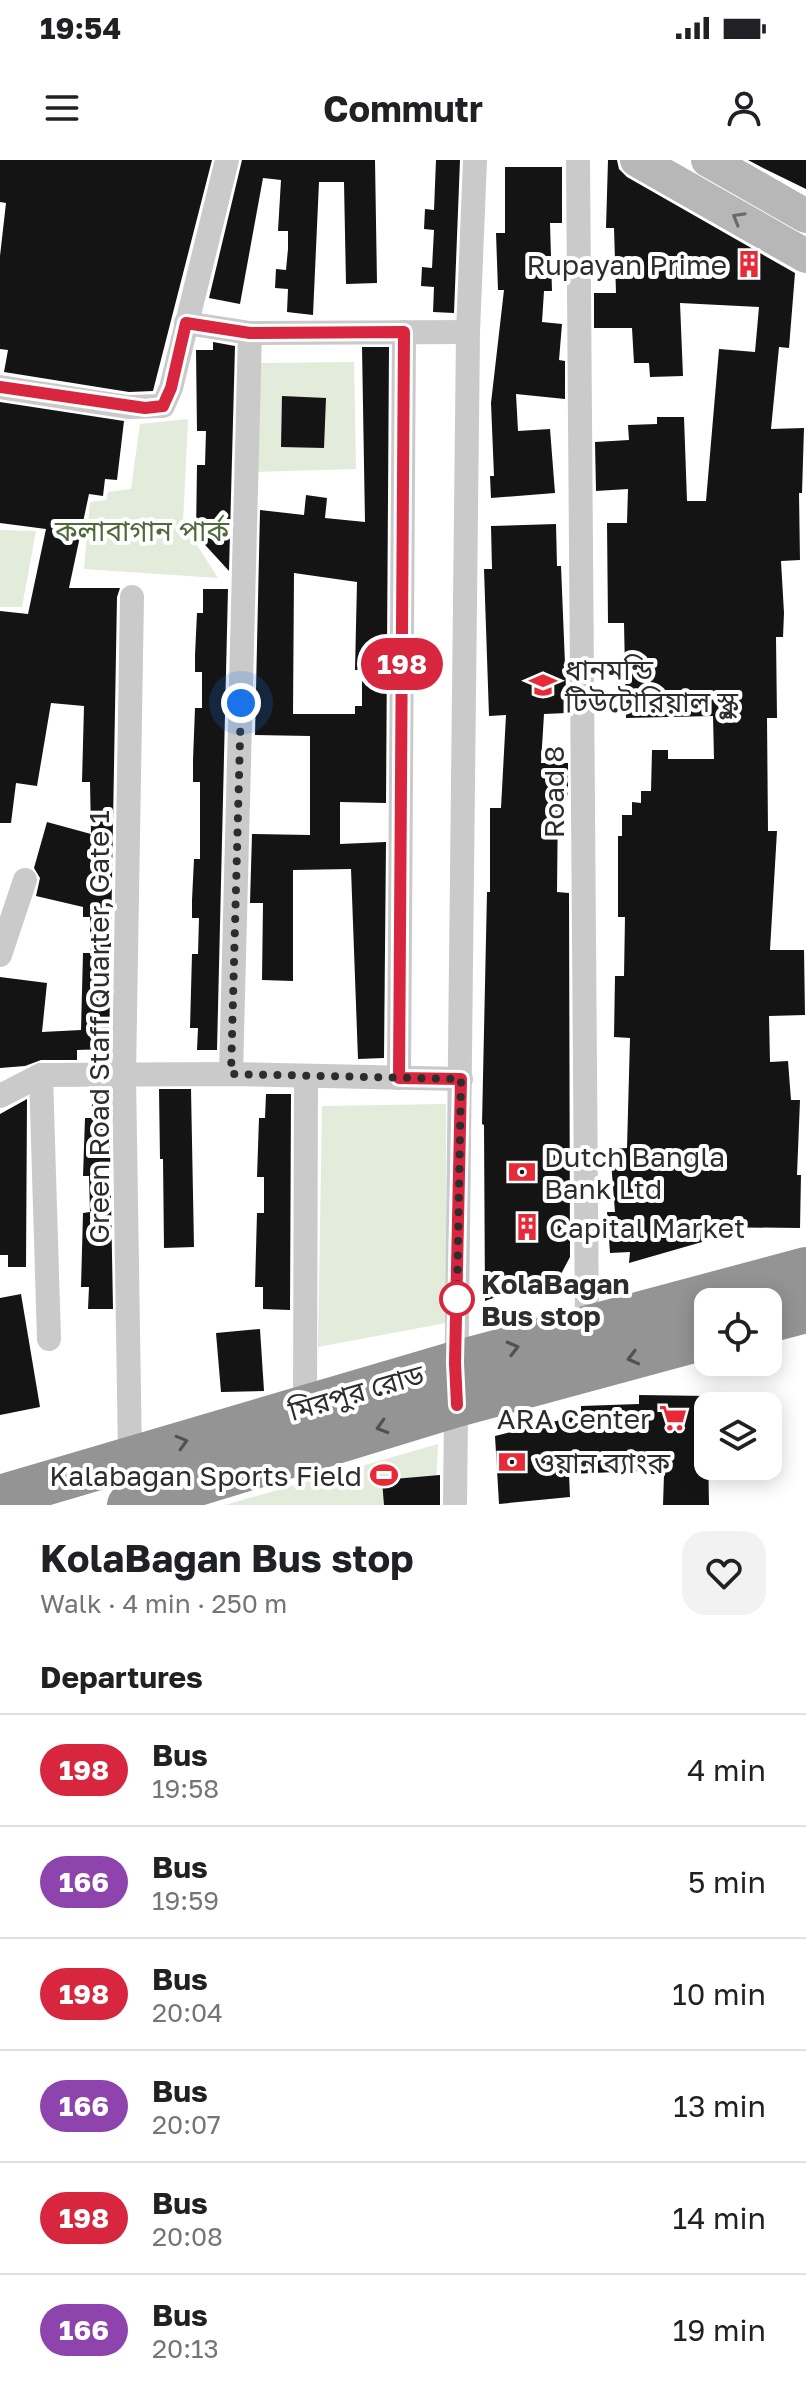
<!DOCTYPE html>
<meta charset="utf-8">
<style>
body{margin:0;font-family:"Golos Text","Noto Sans Bengali",sans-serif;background:#f2f2f2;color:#202124;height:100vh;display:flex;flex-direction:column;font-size:30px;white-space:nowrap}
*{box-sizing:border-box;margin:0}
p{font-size:26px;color:#757577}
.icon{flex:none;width:44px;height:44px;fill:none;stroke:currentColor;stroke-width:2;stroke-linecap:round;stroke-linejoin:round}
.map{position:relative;height:1345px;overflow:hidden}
.details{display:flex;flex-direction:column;background:#fff;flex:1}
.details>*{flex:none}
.badge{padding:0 16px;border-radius:26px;font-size:28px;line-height:52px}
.fabs{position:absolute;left:694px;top:1128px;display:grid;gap:16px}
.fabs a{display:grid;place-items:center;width:88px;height:88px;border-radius:16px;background:#fff;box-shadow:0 4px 20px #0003;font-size:40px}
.you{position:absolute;width:40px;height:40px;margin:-20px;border:6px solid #fff;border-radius:50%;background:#1a73e8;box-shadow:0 0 0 12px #1a73e833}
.map>.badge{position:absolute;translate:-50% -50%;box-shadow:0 0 0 4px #fff}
h2{padding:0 40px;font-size:30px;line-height:72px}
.round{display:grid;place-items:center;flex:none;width:84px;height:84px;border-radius:24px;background:#f2f2f2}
.head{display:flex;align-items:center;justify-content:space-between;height:136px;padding:0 40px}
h1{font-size:38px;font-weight:700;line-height:60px}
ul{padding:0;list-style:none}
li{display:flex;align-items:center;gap:24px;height:112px;padding:0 40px;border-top:2px solid #e0e0e0}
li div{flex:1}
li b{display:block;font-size:30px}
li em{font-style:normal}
li .badge{min-width:88px;font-weight:700;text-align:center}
.status{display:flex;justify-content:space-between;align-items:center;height:56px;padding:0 40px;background:#fff;direction:ltr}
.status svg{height:22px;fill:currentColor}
header{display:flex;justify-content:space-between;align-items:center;height:104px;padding:0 40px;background:#fff;font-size:36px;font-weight:700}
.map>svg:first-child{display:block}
.green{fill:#e3ebda}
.building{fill:#141414;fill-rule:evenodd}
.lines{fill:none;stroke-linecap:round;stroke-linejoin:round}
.street{stroke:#cacaca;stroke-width:24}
.secondary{stroke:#b7b7b7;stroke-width:34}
.highway{stroke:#949494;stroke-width:44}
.oneway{stroke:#6b6b6b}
.oneway2{stroke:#515151}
.line-casing{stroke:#fff;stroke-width:18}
.line{stroke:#d7263d;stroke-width:12}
.walk{stroke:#2d2d2d;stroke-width:8;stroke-dasharray:0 14.4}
.stop-dot{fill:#fff;stroke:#d7263d;stroke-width:4}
.labels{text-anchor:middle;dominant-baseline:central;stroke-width:8;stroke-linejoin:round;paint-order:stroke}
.poi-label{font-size:28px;fill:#2d2d2d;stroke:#fff;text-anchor:start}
.park-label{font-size:28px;fill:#4f693a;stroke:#fff}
.street-label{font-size:28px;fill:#2d2d2d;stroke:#fff}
.stop-label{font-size:28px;font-weight:bold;fill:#2d2d2d;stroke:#fff;text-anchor:start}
</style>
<div class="status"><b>19:54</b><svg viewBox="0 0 49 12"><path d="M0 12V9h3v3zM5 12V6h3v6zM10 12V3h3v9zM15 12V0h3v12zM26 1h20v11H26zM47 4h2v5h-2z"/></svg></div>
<header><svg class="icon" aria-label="menu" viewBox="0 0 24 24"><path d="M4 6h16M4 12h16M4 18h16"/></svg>Commutr<svg class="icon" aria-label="person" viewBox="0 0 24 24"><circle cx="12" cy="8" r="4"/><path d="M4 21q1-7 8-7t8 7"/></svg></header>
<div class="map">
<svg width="806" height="1345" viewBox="0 0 806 1345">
<rect width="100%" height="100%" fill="#fff"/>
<!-- green -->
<g class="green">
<polygon points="354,202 356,309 253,312 260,254 255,243 260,203"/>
<polygon points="188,259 183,363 218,418 84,409 90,342 106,340 108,332 131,329 140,264"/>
<polygon points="0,370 36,371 22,447 0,447"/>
<polygon points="446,944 446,1163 318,1187 322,946"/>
<polygon points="438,1284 435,1345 225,1345"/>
</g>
<!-- building -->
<g class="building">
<polygon points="0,0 212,0 153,231 129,232 4,212 8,190 0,189 0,96 6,43 0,42"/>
<polygon points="242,0 375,0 377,123 346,124 344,22 319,22 313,155 287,152 288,129 275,128 276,109 286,110 288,89 288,71 278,71 281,20 263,18 240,144 209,138"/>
<polygon points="436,0 460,0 454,153 433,152 434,127 421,126 422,107 432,108 434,70 424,69 425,49 434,50"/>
<polygon points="608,0 617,0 619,9 627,17 795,113 789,188 779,187 771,269 804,268 802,333 799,333 800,400 781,401 784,453 783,477 776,477 777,558 767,558 768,671 777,671 770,790 804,790 805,855 769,856 770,902 788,901 791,940 800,940 797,1015 801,1015 800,1068 700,1067 702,1082 629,1103 630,1092 610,1093 607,1052 615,1052 610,989 627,988 630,878 614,877 615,816 624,816 625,757 618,757 618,676 622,676 622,655 632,655 632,642 641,643 641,631 651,631 652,590 668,590 668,599 714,599 713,556 626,558 624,463 608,463 607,363 627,363 628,329 596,331 595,282 629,280 628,265 657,264 657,257 684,257 687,341 706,341 719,189 755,192 759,147 680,143 683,216 650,217 649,203 634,203 632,168 594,168 594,133 616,133 614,68 606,68"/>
<polygon points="748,0 806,0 806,29 763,8"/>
<polygon points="505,7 562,7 562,63 550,63 552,131 544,131 542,162 562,164 559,200 565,201 565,239 516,234 518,271 550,269 555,333 491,338 490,316 494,316 491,243 504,130 498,130 496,73 505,73"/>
<polygon points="213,182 235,186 229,411 196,375 197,305 205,305 206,271 197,271 196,190 213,190"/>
<path d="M362 187H389L386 643 340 642V684L386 682 384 898 358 899 351 709 293 710V821L262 820 263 743H250L252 674 310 675V576L255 575 260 350 304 355 306 335 327 338 325 358 365 362ZM294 413 357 422 355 510H362V546H355V554H293Z"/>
<polygon points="282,236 326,238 324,288 281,287"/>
<polygon points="0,242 124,261 117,320 105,319 103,336 89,334 69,428 120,428 117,437 109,889 77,890 77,900 41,900 25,906 0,908 0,817 47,823 42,872 81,870 83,793 90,793 90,757 83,757 83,747 36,736 40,718 34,708 47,662 91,674 90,622 82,622 84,546 51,543 37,626 16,623 11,663 0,663 0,451 28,454 46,369 0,363"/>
<polygon points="556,364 557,406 561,406 567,553 544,554 541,603 568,603 568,636 558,636 557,732 569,733 570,1097 561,1114 485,1141 484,965 482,964 487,732 490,732 490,648 501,648 506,555 489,556 484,409 492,409 491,366"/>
<polygon points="203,429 228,429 217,890 197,890 198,868 190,868 192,794 198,794 199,758 192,758 192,740 194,699 200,699 200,622 193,622 193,600 195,548 202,548 202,512 195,512 195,495 197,453 203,453"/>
<polygon points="159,929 191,929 194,1087 164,1088 163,999 160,999"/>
<polygon points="92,933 109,933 113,1149 88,1149 89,1127 81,1127 83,1053 90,1052 89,1016 83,1016 85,958 92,958"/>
<polygon points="266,934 291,934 290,1150 263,1149 263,1127 255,1127 257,1053 264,1053 264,1017 257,1017 259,958 265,958"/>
<polygon points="27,939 26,1107 8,1107 8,1095 0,1095 0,954"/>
<polygon points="21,1134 40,1247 0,1255 0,1138"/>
<polygon points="260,1169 264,1231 221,1232 216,1173"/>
<polygon points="639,1235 707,1236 709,1345 663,1345 664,1314 640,1314 640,1311 569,1314 570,1337 499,1344 495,1276 581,1255 581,1246 639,1244"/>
<polygon points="440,1315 440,1345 384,1345 382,1320"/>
</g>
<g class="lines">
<!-- street -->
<g class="street">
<polyline points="578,0 587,1168"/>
<polyline points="186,163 250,173 468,172"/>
<polyline points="0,227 128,247 163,246 171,228 227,0"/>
<polyline points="0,795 25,720"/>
<polyline points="231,914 250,173"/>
<polyline points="41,915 231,914 461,919"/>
<polyline points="399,918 404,172"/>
<polyline points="0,936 41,915 49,1179"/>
<polyline points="305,1247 306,916"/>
<polyline points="130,1297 124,915 132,437"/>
<polyline points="455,1345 468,172 475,0"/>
</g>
<!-- secondary -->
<g class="secondary">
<polyline points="637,0 806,96"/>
<polyline points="708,0 806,56"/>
</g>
<!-- highway -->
<g class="highway">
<polyline points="768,1161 806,1151"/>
<polyline points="0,1337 455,1203 806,1109"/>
<polyline points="129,1345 457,1245 708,1177"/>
</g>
</g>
<!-- one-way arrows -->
<defs><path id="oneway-chevron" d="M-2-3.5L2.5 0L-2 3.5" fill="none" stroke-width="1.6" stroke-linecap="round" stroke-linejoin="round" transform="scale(2)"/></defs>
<use class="oneway" href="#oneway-chevron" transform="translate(738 58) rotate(-150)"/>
<g class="oneway2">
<use href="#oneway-chevron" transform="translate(513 1188) rotate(-15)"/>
<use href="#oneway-chevron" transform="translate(633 1198) rotate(165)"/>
<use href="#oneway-chevron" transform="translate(382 1267) rotate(163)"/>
<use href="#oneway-chevron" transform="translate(182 1282) rotate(-16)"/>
</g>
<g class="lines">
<!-- line casing -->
<g class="line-casing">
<polyline id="line" points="0,227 145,248 163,246 171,228 186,163 250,173 404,172 399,918 461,919 455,1203 457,1245"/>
</g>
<!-- line -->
<use href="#line" class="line"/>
<!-- walk -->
<polyline class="walk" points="241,543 231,914 461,919 457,1139"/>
</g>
<!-- icons -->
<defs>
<g id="building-bare" transform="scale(2.16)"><path d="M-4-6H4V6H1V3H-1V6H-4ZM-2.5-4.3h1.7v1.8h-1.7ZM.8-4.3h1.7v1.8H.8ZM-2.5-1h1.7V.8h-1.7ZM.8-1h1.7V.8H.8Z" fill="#e82a37" stroke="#fff" stroke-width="2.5" paint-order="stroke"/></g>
<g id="school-bare" transform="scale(2.16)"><path d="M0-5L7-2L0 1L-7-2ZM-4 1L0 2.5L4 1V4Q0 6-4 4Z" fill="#e82a37" stroke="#fff" stroke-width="2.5" paint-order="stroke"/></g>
<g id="bank-bare" transform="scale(2.16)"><path d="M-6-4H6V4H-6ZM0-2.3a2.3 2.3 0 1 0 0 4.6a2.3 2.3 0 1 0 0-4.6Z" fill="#e82a37" stroke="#fff" stroke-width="2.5" paint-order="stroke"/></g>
<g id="supermarket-bare" transform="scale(2.16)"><path d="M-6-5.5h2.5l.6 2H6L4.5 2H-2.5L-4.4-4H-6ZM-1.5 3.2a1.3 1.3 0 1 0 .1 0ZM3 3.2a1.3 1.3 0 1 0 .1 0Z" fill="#e82a37" stroke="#fff" stroke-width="2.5" paint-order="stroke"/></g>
<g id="stadium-bare" transform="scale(2.16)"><path d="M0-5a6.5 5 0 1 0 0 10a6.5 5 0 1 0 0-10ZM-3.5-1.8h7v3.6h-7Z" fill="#e82a37" stroke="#fff" stroke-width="2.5" paint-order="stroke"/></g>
</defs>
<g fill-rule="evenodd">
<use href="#building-bare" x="749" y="104"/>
<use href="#school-bare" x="543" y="525"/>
<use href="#bank-bare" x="522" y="1012"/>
<use href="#building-bare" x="527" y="1067"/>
<use href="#supermarket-bare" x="673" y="1258"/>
<use href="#bank-bare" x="512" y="1302"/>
<use href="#stadium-bare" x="384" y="1315"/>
</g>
<!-- markers -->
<circle class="stop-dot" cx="457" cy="1139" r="16"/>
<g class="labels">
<!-- poi labels -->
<g class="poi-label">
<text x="727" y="104" text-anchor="end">Rupayan Prime</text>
<text x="565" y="509">ধানমন্ডি<tspan x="565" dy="32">টিউটোরিয়াল স্কুল</tspan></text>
<text x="544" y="996">Dutch Bangla<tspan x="544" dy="32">Bank Ltd</tspan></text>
<text x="549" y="1067">Capital Market</text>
<text x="651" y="1258" text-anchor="end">ARA Center</text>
<text x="534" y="1302">ওয়ান ব্যাংক</text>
<text x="362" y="1315" text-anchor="end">Kalabagan Sports Field</text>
</g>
<!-- park labels -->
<g class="park-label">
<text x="142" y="370">কলাবাগান পার্ক</text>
</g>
<!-- street labels -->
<g class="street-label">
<text transform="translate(553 632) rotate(-90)">Road 8</text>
<text transform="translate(98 867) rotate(-90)">Green Road Staff Quarter, Gate 1</text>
<text transform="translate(356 1232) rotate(-16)">মিরপুর রোড</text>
</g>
<!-- stop labels -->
<g class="stop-label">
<text x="481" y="1123">KolaBagan<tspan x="481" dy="32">Bus stop</tspan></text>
</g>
</g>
</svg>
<div class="fabs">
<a><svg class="icon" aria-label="locate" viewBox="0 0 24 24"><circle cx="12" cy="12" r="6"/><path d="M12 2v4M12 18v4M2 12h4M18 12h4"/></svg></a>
<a><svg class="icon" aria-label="layers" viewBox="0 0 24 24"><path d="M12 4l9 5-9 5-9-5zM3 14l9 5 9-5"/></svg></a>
</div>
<div class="you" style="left:241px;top:543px"></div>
<b class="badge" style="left:402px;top:504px;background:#d7263d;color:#fff">198</b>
</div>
<section class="details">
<div class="head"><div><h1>KolaBagan Bus stop</h1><p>Walk · 4 min · 250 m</p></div><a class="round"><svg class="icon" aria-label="heart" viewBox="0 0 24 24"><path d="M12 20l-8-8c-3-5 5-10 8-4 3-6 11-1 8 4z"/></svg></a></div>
<h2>Departures</h2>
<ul>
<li><span class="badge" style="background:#d7263d;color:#fff">198</span><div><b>Bus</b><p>19:58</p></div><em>4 min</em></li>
<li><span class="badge" style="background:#8e44ad;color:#fff">166</span><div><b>Bus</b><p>19:59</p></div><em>5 min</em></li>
<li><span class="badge" style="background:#d7263d;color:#fff">198</span><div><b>Bus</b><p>20:04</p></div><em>10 min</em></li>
<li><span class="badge" style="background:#8e44ad;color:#fff">166</span><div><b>Bus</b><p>20:07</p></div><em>13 min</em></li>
<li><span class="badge" style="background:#d7263d;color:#fff">198</span><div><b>Bus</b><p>20:08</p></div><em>14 min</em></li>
<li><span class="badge" style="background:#8e44ad;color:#fff">166</span><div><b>Bus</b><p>20:13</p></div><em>19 min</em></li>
</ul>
</section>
